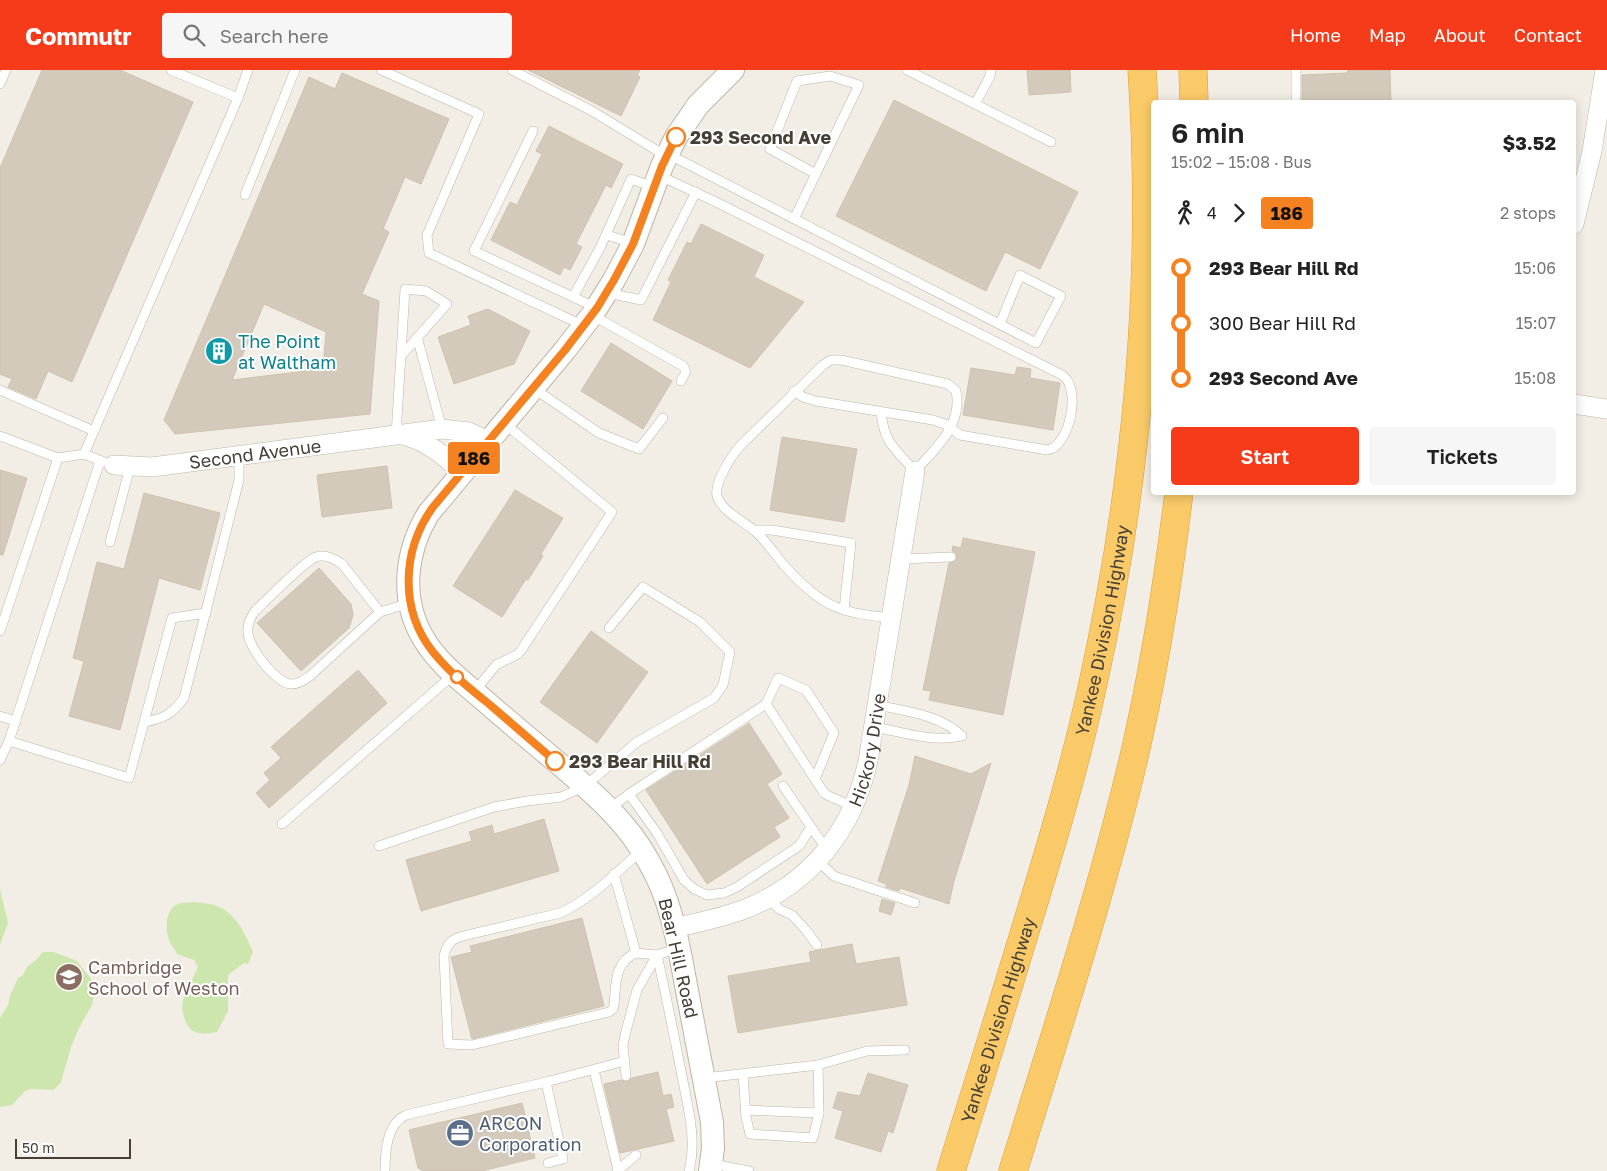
<!DOCTYPE html>
<meta charset="utf-8">
<style>
body{margin:0;font-family:"Golos Text",sans-serif;background:#f6f6f6;color:#222;height:100vh;display:flex;flex-direction:column;font-size:19px;white-space:nowrap}
*{box-sizing:border-box;margin:0}
p{font-size:16px;color:#767676}
.icon{flex:none;width:28px;height:28px;fill:none;stroke:currentColor;stroke-width:2;stroke-linecap:round;stroke-linejoin:round}
.map{position:relative;flex:1;overflow:hidden}
.sheet{position:absolute;left:1151px;top:30px;width:425px;height:395px;display:flex;flex-direction:column;background:#fff;border-radius:5px;box-shadow:0 2px 12px #0003}
.sheet>*{flex:none}
.badge{padding:0 10px;border-radius:4px;font-size:18px;line-height:32px}
.scale{position:absolute;left:15px;bottom:12px;width:116px;box-sizing:border-box;padding-left:5px;border:2px solid #453f35;border-top:0;font-size:14px;line-height:18px;white-space:nowrap;color:#453f35;-webkit-text-stroke:4px #fff;paint-order:stroke}
.map>.badge{position:absolute;translate:-50% -50%;box-shadow:0 0 0 2px #fff}
.legs{display:flex;align-items:center;gap:8px;height:55px;padding:0 20px;font-size:16px}
.legs p{margin-inline-start:auto}
.overview{display:flex;align-items:center;justify-content:space-between;height:85px;padding:0 20px}
h1{font-size:28px;font-weight:600;line-height:38px}
.primary-button{display:flex;gap:10px;margin-top:auto;padding:10px 20px}
.primary-button a{flex:1;height:58px;border-radius:5px;background:#f53b19;color:#fff;font-size:20px;font-weight:600;line-height:58px;text-align:center}
.primary-button a+a{background:#f6f6f6;color:#222}
ul{padding:0 20px;list-style:none}
li{display:flex;align-items:center;gap:18px;height:55px;font-size:19px}
li i{display:grid;place-items:center;width:8px;height:100%;margin:0 6px;background:currentColor}
li i::after{content:'';width:12px;height:12px;margin:-6px;border:4px solid;border-radius:50%;background:#fff}
li p{margin-inline-start:auto}
li:first-child i{background:linear-gradient(#0000 50%,currentColor 0)}
li:last-child i{background:linear-gradient(currentColor 50%,#0000 0)}
header{display:flex;align-items:center;gap:30px;box-sizing:border-box;height:70px;padding:0 25px;background:#f53b19;color:#fff}
header strong{font-size:24px}
nav{display:flex;gap:28px;margin-inline-start:auto;font-size:18px}
.search{width:350px;height:45px;background:#f6f6f6;display:flex;align-items:center;gap:12px;box-sizing:border-box;padding:0 18px;border-radius:5px;color:#767676;font-size:19px}
.map>svg:first-child{display:block}
.green{fill:#cde6ae}
.building{fill:#d4cabb;stroke:#cec2ae;fill-rule:evenodd}
.lines{fill:none;stroke-linecap:round;stroke-linejoin:round}
.service-casing{stroke:#bdb6a8;stroke-width:10}
.minor-casing{stroke:#bdb6a8;stroke-width:20}
.tertiary-casing{stroke:#bdb6a8;stroke-width:24}
.motorway-casing{stroke:#da9f38;stroke-width:29}
.service{stroke:#fff;stroke-width:9}
.minor{stroke:#fff;stroke-width:19}
.tertiary{stroke:#fff;stroke-width:22}
.motorway{stroke:#fbca68;stroke-width:28}
.line-1-casing{stroke:#fff;stroke-width:11}
.line-1{stroke:#f58220;stroke-width:8}
.stop-1-dot{fill:#fff;stroke:#f58220;stroke-width:2.5}
.labels{text-anchor:middle;dominant-baseline:central;stroke-width:4;stroke-linejoin:round;paint-order:stroke}
.stop-label{font-size:18px;font-weight:bold;fill:#453f35;stroke:#fff;text-anchor:start}
.culture-label{font-size:18px;fill:#0d838f;stroke:#fff;text-anchor:start}
.street-label{font-size:18px;fill:#453f35;stroke:#fff}
.education-label{font-size:18px;fill:#785e54;stroke:#fff;text-anchor:start}
.service-label{font-size:18px;fill:#4e5e75;stroke:#fff;text-anchor:start}
</style>
<header>
<strong>Commutr</strong>
<div class="search"><svg class="icon" aria-label="search" viewBox="0 0 24 24"><circle cx="10" cy="10" r="6"/><path d="M15 15l6 6"/></svg>Search here</div>
<nav><a>Home</a><a>Map</a><a>About</a><a>Contact</a></nav>
</header>
<div class="map">
<svg width="1607" height="1101" viewBox="0 0 1607 1101">
<rect width="100%" height="100%" fill="#f2eee5"/>
<!-- green -->
<g class="green">
<polygon points="0,819 8,853 0,875"/>
<path d="M194 832C200 833 208 833 214 835 235 841 245 863 253 882L248 894 244 893 228 905V941L217 962C207 964 194 966 188 956 174 932 189 919 198 897L194 890 177 884C175 879 171 875 169 870 165 859 165 839 178 834 182 832 189 833 194 832Z"/>
<polygon points="43,882 54,882 77,891 92,910 94,924 92,935 79,958 71,977 61,1012 54,1020 31,1019 25,1021 12,1035 0,1037 0,948 8,935 10,926 18,908 23,905 27,897 35,891"/>
</g>
<!-- building -->
<g class="building">
<polygon points="42,0 120,0 193,32 72,312 48,301 36,329 8,317 12,309 0,304 0,98"/>
<polygon points="528,0 640,0 637,5 640,7 621,46"/>
<polygon points="1027,0 1070,0 1071,22 1029,25"/>
<polygon points="1348,0 1390,0 1391,32 1302,32 1302,5 1347,3"/>
<path d="M342 3 449 49 421 114 405 107 383 159 389 162 362 224 379 231 370 344 175 364 164 350 309 7 335 19ZM264 234 326 262 323 299 232 310Z"/>
<polygon points="894,30 1078,122 1040,199 1005,182 986,221 836,146"/>
<polygon points="549,56 623,94 611,118 606,115 576,174 582,177 570,200 564,197 560,205 491,170 510,132 517,135 542,84 536,81"/>
<polygon points="701,154 764,185 754,207 804,232 750,298 653,250 671,212 668,210 687,172 691,174"/>
<polygon points="488,239 530,261 514,294 454,314 438,267 471,255 468,246"/>
<polygon points="611,273 672,311 643,359 581,321"/>
<polygon points="1017,297 1031,299 1030,308 1060,313 1053,360 963,345 971,298 1015,305"/>
<polygon points="782,367 857,379 844,452 770,440"/>
<polygon points="387,396 392,438 322,447 317,405"/>
<polygon points="0,400 27,408 3,485 0,485"/>
<polygon points="515,420 563,448 541,484 543,486 528,510 526,509 502,547 453,516"/>
<polygon points="144,423 220,443 200,520 159,508 120,660 69,646 84,591 73,588 97,492 124,499"/>
<polygon points="963,468 1035,482 1003,645 929,630 931,621 923,620 949,493 955,492 957,487 956,483 952,481 953,476 961,478"/>
<polygon points="319,498 351,534 353,545 349,558 301,601 257,553"/>
<polygon points="591,561 648,602 597,673 540,632"/>
<polygon points="358,600 387,633 269,738 256,723 270,710 264,703 281,688 271,677"/>
<polygon points="749,653 782,704 767,714 789,748 774,757 780,767 707,814 646,720"/>
<polygon points="915,686 971,704 991,693 954,811 949,834 900,818 899,821 886,817 886,814 878,811 909,715"/>
<polygon points="544,749 559,801 421,841 406,790 472,771 469,762 492,755 494,764"/>
<polygon points="882,829 895,833 891,845 879,841"/>
<polygon points="582,848 604,936 472,969 451,887 472,882 470,876"/>
<polygon points="852,874 856,894 899,887 907,935 738,963 728,906 811,892 809,882"/>
<polygon points="658,1002 663,1026 671,1024 674,1037 666,1039 674,1071 620,1083 604,1014 622,1010 627,1012 632,1008"/>
<polygon points="868,1003 908,1015 893,1063 888,1061 881,1082 835,1068 843,1041 833,1038 838,1022 860,1026"/>
<polygon points="522,1033 535,1088 482,1101 423,1101 418,1098 409,1060"/>
</g>
<g class="lines">
<!-- service casing -->
<g class="service-casing">
<g id="service">
<polyline points="171,0 238,28"/>
<polyline points="381,0 479,44 427,165 429,183 584,256"/>
<polyline points="512,0 592,41 666,86"/>
<polyline points="907,0 1051,72"/>
<polyline points="1296,0 1296,32"/>
<polyline points="0,14 6,0"/>
<polyline points="975,34 990,6 991,0"/>
<polyline points="533,61 474,181 597,238"/>
<polyline points="668,84 1036,273 1061,226 1020,205 1000,254"/>
<path d="M658 105 714 131 1062 305C1082 317 1070 377 1047 380L960 365 945 354 933 350 816 331 803 327 794 321"/>
<polyline points="245,125 295,0"/>
<polyline points="794,149 859,15 830,6 797,11 770,79 816,104"/>
<polyline points="607,165 632,173"/>
<polyline points="608,223 641,230 696,122"/>
<polyline points="573,227 600,178 631,109 654,117"/>
<path d="M592 245 683 296C688 302 684 305 681 311"/>
<polyline points="417,267 442,359"/>
<polyline points="533,318 599,363 639,379 663,348"/>
<polyline points="0,320 94,361"/>
<path d="M881 342C884 373 895 379 915 401 936 378 963 355 956 321L948 314 841 290H831L823 295 741 375C732 385 714 412 717 426 722 442 744 451 756 462 766 471 774 483 783 494 797 510 816 529 836 537 852 544 873 546 892 548"/>
<polyline points="396,365 405,219 426,221 447,234 401,286"/>
<polyline points="0,366 58,388 84,384 104,392"/>
<polyline points="84,384 238,28 248,0"/>
<polyline points="100,391 9,671 129,708 172,548 206,543"/>
<polyline points="754,460 772,460 851,473 844,540"/>
<polyline points="110,472 130,397"/>
<polyline points="901,489 951,487"/>
<path d="M380 542 342 494C335 489 325 484 316 487 303 492 267 530 255 541 250 548 247 555 248 563 249 578 276 614 292 614 299 614 304 610 310 606L380 542 410 533"/>
<polyline points="0,561 58,388"/>
<polyline points="474,622 496,595 518,584 522,579 612,442 504,353"/>
<polyline points="0,646 16,651"/>
<path d="M145 652C165 648 172 644 184 628L236 422 239 410V385"/>
<path d="M874 657C903 662 933 673 962 666 939 644 907 642 878 635"/>
<polyline points="0,690 9,671"/>
<polyline points="815,709 834,663 806,620 778,608 766,634 824,723 829,726 854,737"/>
<polyline points="783,716 827,780"/>
<polyline points="629,724 657,763 684,810 694,819 707,825 724,823 737,817 799,776 811,757"/>
<polyline points="609,739 629,724 766,634"/>
<polyline points="282,754 453,605"/>
<polyline points="379,776 494,737 527,731 561,727 585,716 637,672 714,628 723,615 730,582 700,552 643,517 609,558"/>
<polyline points="818,791 834,806 915,833"/>
<polyline points="614,804 636,883 657,885 679,878"/>
<polyline points="769,828 779,839 792,845 805,859 817,875"/>
<path d="M636 883C614 892 616 914 614 935L613 939 609 942 472 975 448 974 444 886C447 874 451 869 463 866L560 843C590 830 618 801 642 780"/>
<path d="M657 885C666 925 674 965 682 1006 688 1038 697 1069 689 1101"/>
<polyline points="594,1000 618,1100"/>
<polyline points="743,1004 746,1047 750,1064 813,1068 819,1043 818,995"/>
<polyline points="626,1006 623,976 625,965 637,920 657,885"/>
<polyline points="704,1008 818,995 867,981 905,980"/>
<polyline points="546,1012 563,1089 548,1093"/>
<polyline points="745,1040 819,1043"/>
<polyline points="712,1094 749,1101"/>
<path d="M385 1101C385 1081 387 1054 406 1045L546 1012 625 991"/>
<polyline points="617,1101 636,1085"/>
</g>
</g>
<!-- minor casing -->
<g class="minor-casing">
<g id="minor">
<polyline points="1574,154 1592,81 1605,0"/>
<polyline points="1574,334 1607,339"/>
<path d="M405 366C428 371 445 387 462 402"/>
<path id="s1" d="M114 395 152 397 442 359 469 362 488 371"/>
<path id="s2" d="M675 858C698 852 722 848 745 839 811 813 853 760 868 691L915 401"/>
</g>
</g>
<!-- tertiary casing -->
<g class="tertiary-casing">
<path id="tertiary" d="M710 1101 713 1078 712 1052C704 1010 696 968 688 926 679 879 673 833 649 792 627 751 592 722 557 692 533 672 509 652 485 631 463 612 437 593 422 566 400 527 406 481 428 444L565 280 592 245 614 210 633 174 662 96 676 67 698 35 733 0"/>
</g>
<!-- motorway casing -->
<g class="motorway-casing">
<g id="motorway">
<polyline points="1193,0 1194,32"/>
<path id="s3" d="M951 1101C975 1025 998 950 1021 874 1047 789 1073 705 1092 618 1137 416 1156 206 1142 0"/>
<path d="M1013 1101C1055 965 1100 829 1133 691 1154 602 1168 513 1179 422"/>
</g>
</g>
<!-- service -->
<use href="#service" class="service"/>
<!-- minor -->
<use href="#minor" class="minor"/>
<!-- tertiary -->
<use href="#tertiary" class="tertiary"/>
<!-- motorway -->
<use href="#motorway" class="motorway"/>
</g>
<g class="lines">
<!-- line-1 casing -->
<g class="line-1-casing">
<path id="line-1" d="M555 691C533 672 511 653 489 634 469 618 449 602 433 582 399 539 402 480 433 437L565 280 597 238 614 210 633 174 662 96 676 67"/>
</g>
<!-- line-1 -->
<use href="#line-1" class="line-1"/>
</g>
<!-- icons -->
<defs>
<g id="building-disc" transform="scale(1.4375)"><circle r="9.5" fill="#0f9aa8" stroke="#fff"/><path d="M-4-6H4V6H1V3H-1V6H-4ZM-2.5-4.3h1.7v1.8h-1.7ZM.8-4.3h1.7v1.8H.8ZM-2.5-1h1.7V.8h-1.7ZM.8-1h1.7V.8H.8Z" fill="#fff"/></g>
<g id="school-disc" transform="scale(1.4375)"><circle r="9.5" fill="#8d6e63" stroke="#fff"/><path d="M0-5L7-2L0 1L-7-2ZM-4 1L0 2.5L4 1V4Q0 6-4 4Z" fill="#fff"/></g>
<g id="office-disc" transform="scale(1.4375)"><circle r="9.5" fill="#5c6f8a" stroke="#fff"/><path d="M-6-3h4V-5.5h4V-3h4V5H-6ZM-1-4.5V-3h2v-1.5ZM-6 0V1H6V0Z" fill="#fff"/></g>
</defs>
<g fill-rule="evenodd">
<use href="#building-disc" x="219" y="281"/>
<use href="#school-disc" x="69" y="907"/>
<use href="#office-disc" x="460" y="1063"/>
</g>
<!-- markers -->
<g class="stop-1-dot">
<circle cx="676" cy="67" r="9"/>
<circle cx="457" cy="607" r="6"/>
<circle cx="555" cy="691" r="9"/>
</g>
<g class="labels">
<!-- stop labels -->
<g class="stop-label">
<text x="690" y="67">293 Second Ave</text>
<text x="569" y="691">293 Bear Hill Rd</text>
</g>
<!-- culture labels -->
<g class="culture-label">
<text x="238" y="271">The Point<tspan x="238" dy="21">at Waltham</tspan></text>
</g>
<!-- street labels -->
<g class="street-label">
<text stroke="none"><textPath href="#s1" startOffset="142">Second Avenue</textPath></text>
<text stroke="none"><textPath href="#s3" startOffset="562">Yankee Division Highway</textPath></text>
<text stroke="none"><textPath href="#s2" startOffset="284">Hickory Drive</textPath></text>
<text transform="translate(679 888) rotate(77)">Bear Hill Road</text>
<text stroke="none"><textPath href="#s3" startOffset="158">Yankee Division Highway</textPath></text>
</g>
<!-- education labels -->
<g class="education-label">
<text x="88" y="897">Cambridge<tspan x="88" dy="21">School of Weston</tspan></text>
</g>
<!-- service labels -->
<g class="service-label">
<text x="479" y="1053">ARCON<tspan x="479" dy="21">Corporation</tspan></text>
</g>
</g>
</svg>
<div class="scale">50 m</div>
<b class="badge" style="left:474px;top:388px;background:#f58220;color:#111">186</b>
<section class="sheet">
<div class="overview"><div><h1>6 min</h1><p>15:02 – 15:08 · Bus</p></div><b>$3.52</b></div>
<div class="legs"><svg class="icon" aria-label="walk" viewBox="0 0 24 24"><circle cx="13" cy="4" r="2"/><path d="M13 8l-2 6 4 7M11 14l-3 7M7 12l3-4h3l4 4"/></svg>4<svg class="icon" aria-label="forward" viewBox="0 0 24 24"><path d="M9 5l7 7-7 7"/></svg><b class="badge" style="background:#f58220;color:#111">186</b><p>2 stops</p></div>
<ul>
<li><i style="color:#f58220"></i><b>293 Bear Hill Rd</b><p>15:06</p></li>
<li><i style="color:#f58220"></i><span>300 Bear Hill Rd</span><p>15:07</p></li>
<li><i style="color:#f58220"></i><b>293 Second Ave</b><p>15:08</p></li>
</ul>
<div class="primary-button"><a>Start</a><a>Tickets</a></div>
</section>
</div>
